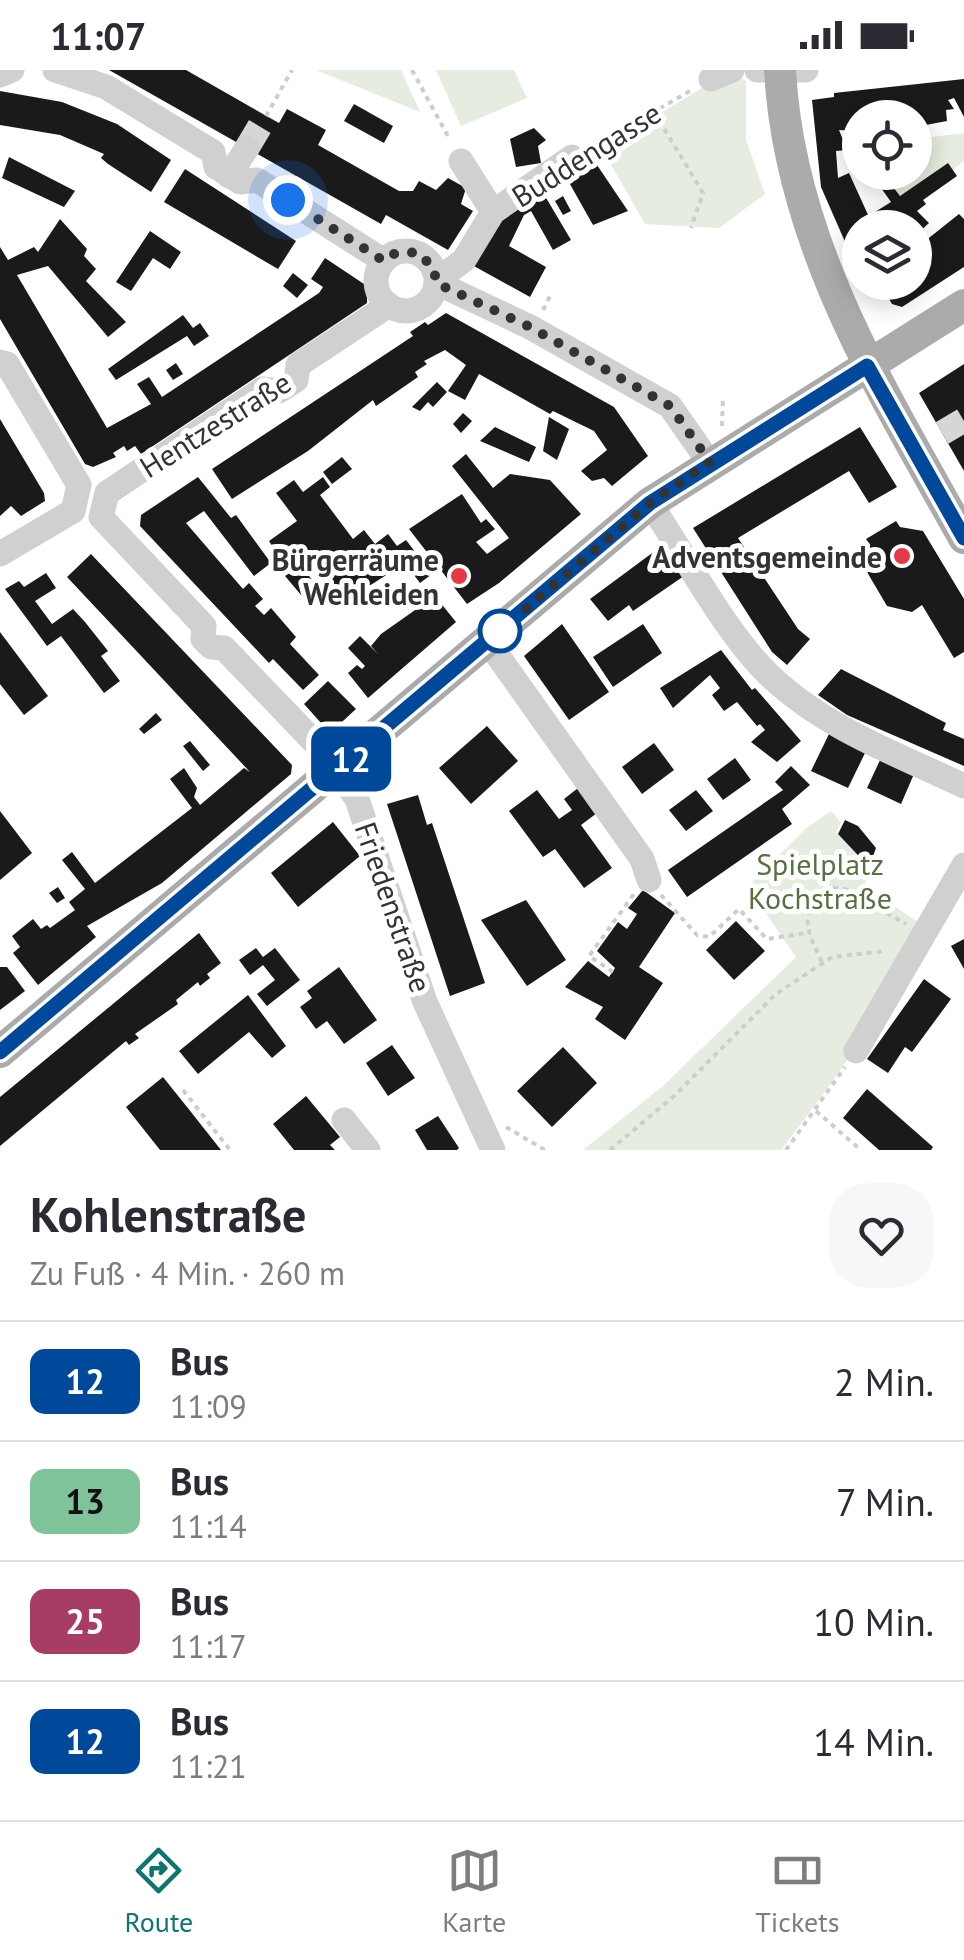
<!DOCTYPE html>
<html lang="de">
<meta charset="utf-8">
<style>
body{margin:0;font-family:"PT Sans",sans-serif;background:#f7f7f7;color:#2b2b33;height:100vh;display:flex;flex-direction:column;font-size:38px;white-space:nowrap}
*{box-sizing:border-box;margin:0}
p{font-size:32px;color:#7c7c81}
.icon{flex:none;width:55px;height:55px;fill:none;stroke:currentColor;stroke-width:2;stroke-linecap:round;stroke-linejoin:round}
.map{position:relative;height:1080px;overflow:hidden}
.panel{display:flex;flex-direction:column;background:#fff;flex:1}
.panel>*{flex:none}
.badge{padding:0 20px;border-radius:15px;font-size:35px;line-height:65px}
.fabs{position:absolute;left:842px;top:30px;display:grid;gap:20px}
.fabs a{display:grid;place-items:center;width:90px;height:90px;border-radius:50%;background:#fff;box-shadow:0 5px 25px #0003;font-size:50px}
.you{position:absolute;width:50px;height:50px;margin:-25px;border:8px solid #fff;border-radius:50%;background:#1a73e8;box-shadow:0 0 0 15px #1a73e833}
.map>.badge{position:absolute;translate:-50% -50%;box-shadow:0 0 0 5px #fff}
.round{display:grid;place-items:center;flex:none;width:105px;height:105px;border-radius:40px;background:#f7f7f7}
.headline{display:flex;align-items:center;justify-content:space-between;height:170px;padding:0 30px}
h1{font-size:48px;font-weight:700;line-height:75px}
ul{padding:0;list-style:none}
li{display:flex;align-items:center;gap:30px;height:120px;padding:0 30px;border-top:2px solid #e1e1e2}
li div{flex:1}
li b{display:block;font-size:38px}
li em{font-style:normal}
li .badge{min-width:110px;font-weight:700;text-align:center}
.status{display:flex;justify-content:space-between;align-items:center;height:70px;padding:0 50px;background:#fff;direction:ltr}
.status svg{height:28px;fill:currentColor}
.tabs{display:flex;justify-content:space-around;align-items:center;height:140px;border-top:2px solid #e1e1e2;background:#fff;font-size:28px;color:#7c7c81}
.tabs a{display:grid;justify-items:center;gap:5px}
.tabs .selected{color:#0f766e}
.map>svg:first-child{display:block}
.green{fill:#e6ecdf}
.building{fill:#1a1a1a}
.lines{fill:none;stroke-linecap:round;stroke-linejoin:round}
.minor-tunnel{stroke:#d6d6d6;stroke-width:25;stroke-dasharray:25 12;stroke-linecap:butt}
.path{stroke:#cdcdcd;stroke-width:4;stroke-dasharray:5 5;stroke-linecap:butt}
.minor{stroke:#d0d0d0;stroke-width:25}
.major{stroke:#ababab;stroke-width:32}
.line-casing{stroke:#fff;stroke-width:22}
.line{stroke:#00489a;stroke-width:15}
.walk{stroke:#333;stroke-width:10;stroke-dasharray:0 18}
.poi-dot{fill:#e63946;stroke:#fff;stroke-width:4}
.stop-dot{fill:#fff;stroke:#00489a;stroke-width:5}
.labels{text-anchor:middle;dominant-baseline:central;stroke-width:10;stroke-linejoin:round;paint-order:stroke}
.street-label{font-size:30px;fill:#333;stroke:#fff}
.poi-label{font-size:30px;font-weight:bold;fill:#333;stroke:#fff;text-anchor:end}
.park-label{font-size:30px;fill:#56703f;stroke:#fff}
</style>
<div class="status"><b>11:07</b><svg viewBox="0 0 49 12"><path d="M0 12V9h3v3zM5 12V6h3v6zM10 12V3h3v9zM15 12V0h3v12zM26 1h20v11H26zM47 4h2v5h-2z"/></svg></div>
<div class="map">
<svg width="964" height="1080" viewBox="0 0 964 1080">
<rect width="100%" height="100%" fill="#fff"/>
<!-- green -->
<g class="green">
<polygon points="316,0 401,0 420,42"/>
<polygon points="436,0 514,0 527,28 461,56"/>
<polygon points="735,4 746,11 746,70 765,124 719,158 645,154 602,79 710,13"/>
<polygon points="964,63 964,91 952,100 948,93 900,126 883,103 915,102 915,69"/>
<path d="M831 741 841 752 836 762 862 790 867 818 918 852C896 931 831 1014 781 1080H583L663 1016 796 887 748 817 805 759Z"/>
</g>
<!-- building -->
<g class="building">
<polygon points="109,0 186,0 279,53 287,39 326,60 318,75 399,121 413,121 419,111 436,120 448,108 466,118 461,134 473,141 448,180 386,145 381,154"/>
<polygon points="964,9 964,47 954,28 948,30 954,39 946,40 947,51 915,57 915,48 860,48 860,61 839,60 847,80 836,81 838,108 849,103 874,158 860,158 860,206 821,117 812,30 834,27 834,23"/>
<polygon points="0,21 62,32 117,54 171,90 151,122 108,94 101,88 104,84 60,65 0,55"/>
<polygon points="354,34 393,56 384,73 344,51"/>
<polygon points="534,58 546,70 538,76 541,93 516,97 510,69"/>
<polygon points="9,87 75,121 64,137 2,108"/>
<polygon points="595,92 628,141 593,155 566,107"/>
<polygon points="948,93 957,106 923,130 926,134 917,141 929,153 915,166 915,158 889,158 875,142 891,132 879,115 887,109 900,126"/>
<polygon points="185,99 296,171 278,199 164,132"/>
<polygon points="542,121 571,170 553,180 531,141 524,145 509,176 546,197 530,227 472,195 505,144"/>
<polygon points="563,126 571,141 563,145 555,131"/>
<polygon points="959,144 964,149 964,197 902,237 892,234 879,212 915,212 915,179"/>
<polygon points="60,149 87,179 84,186 96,199 86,211 126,252 108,267 48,196 17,205 107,358 151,334 137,314 149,307 162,327 319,223 323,217 311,209 325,188 367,216 367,233 141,384 135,376 127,381 124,376 113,383 116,387 93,397 85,394 0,249 0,177 8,190 34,177 38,182"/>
<polygon points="150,161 181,182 170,199 153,188 131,221 116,212"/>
<polygon points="293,203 308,215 297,228 283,216"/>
<polygon points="446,243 614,337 648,386 612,416 604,408 592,411 581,401 607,380 594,361 553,341 550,344 479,304 465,330 448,321 466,295 445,280 424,291 427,294 415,302 418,307 376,336 373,330 308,381 232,429 212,399 413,266 410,262 425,252 428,255"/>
<polygon points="183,245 193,258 200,253 209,266 194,276 187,266 116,310 108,299"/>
<polygon points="176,293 183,304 173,310 166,300"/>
<polygon points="964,294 964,401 919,323"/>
<polygon points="437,312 447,322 433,337 428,332 420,341 412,337"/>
<polygon points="463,343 472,351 461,363 453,354"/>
<polygon points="549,347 569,359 557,390 543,381"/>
<polygon points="0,349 44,423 45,431 21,446 11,436 0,446"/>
<polygon points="495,357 536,377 529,392 480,371"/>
<polygon points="860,357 897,417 869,433 849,401 738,468 798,559 810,569 787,595 772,582 693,458"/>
<polygon points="466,384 493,418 510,404 550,410 581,444 499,513 467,534 409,459 462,424 481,453 486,449 495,459 476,472 487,484 509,468 452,396"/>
<polygon points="342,387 352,399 332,414 323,402"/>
<polygon points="198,407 231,448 236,445 271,493 254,506 204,441 186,453 243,519 249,513 263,529 255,536 264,545 271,538 296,567 290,574 319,605 303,620 273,589 269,593 140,456 141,445"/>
<polygon points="323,407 330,417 320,425 353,469 364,460 375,474 388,464 397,476 406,470 432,504 420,513 405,493 338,536 292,477 279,487 269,471 297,451 276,423 294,410 303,422"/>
<polygon points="896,451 900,457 923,461 964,529 964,582 954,588 922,535 912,542 887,536 864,497 870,475 866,469"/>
<polygon points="663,475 684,506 633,541 629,535 608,551 590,529"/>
<polygon points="91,484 292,695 291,704 162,813 87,856 96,867 38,915 13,883 20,877 12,866 33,849 41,859 47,855 50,858 75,840 69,832 85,819 62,790 72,782 95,813 192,738 170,709 184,698 197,718 194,727 200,735 244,698 250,702 67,507"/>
<polygon points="300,494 325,527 312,538 285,506"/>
<polygon points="46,503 56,518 35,531 52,554 73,539 85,552 108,581 101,586 120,611 104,623 61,566 47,576 5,519 19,511 24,517"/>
<polygon points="435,526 456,552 368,628 348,603 357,595 362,599 365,596 348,578 360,566 378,584 371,576 381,564"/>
<polygon points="562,554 609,622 569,650 524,586"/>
<polygon points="643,554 662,583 613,617 593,587"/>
<polygon points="0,562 48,626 24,645 0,614"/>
<polygon points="721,580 752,620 755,618 801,671 777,692 751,672 765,660 760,654 757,656 737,632 724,641 712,625 720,618 710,605 673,638 660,618"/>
<polygon points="841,599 946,653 943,660 964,669 964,696 847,645 818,625"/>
<polygon points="328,611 356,639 330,663 304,634"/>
<polygon points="156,643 162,650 144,664 139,659"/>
<polygon points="487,656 518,691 471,734 439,698"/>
<polygon points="829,664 866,681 848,718 811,701"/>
<polygon points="190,671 210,695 203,701 183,676"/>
<polygon points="654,673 674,700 642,724 622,697"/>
<polygon points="735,688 751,710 723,730 707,709"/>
<polygon points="881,688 914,704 901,734 867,718"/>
<polygon points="791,696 810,715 782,739 792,754 687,827 668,800 783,720 775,712"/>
<polygon points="578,718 597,743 581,755 612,798 584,818 555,779 543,787 509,741 537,720 559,749 572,740 564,729"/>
<polygon points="696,720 713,741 686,761 669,740"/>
<polygon points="418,725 427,755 432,753 485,913 450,926 387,734"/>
<polygon points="0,741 32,783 0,810"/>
<polygon points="845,750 858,756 876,778 869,797 838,764"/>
<polygon points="333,752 360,786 298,837 271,803"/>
<polygon points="58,817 65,828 57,833 49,823"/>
<polygon points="643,820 675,843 639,897 663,913 625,970 595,949 603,937 565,917 588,891 609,907 615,898 597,881 618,852 627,859 637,844 628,838"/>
<polygon points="526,830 566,890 527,916 481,850"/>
<polygon points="736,851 765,881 734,910 706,880"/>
<polygon points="199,863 221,893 207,904 210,908 200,916 198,912 176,930 178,934 135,964 139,968 129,975 126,971 0,1076 0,1027"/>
<polygon points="964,869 964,899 951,876"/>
<polygon points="256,878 263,887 275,878 300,910 267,936 257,924 275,910 263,895 250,905 239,890"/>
<polygon points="0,897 7,897 25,921 0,940"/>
<polygon points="339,897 377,950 344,974 327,951 316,959 300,937 312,928 307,921"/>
<polygon points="924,909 951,929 912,982 905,977 888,1003 867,989"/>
<polygon points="248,925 286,976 272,988 249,962 198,1004 179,981"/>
<polygon points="392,975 415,1008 388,1026 366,993"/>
<polygon points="563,977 597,1013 552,1057 517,1021"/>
<polygon points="163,1007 191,1042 221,1080 160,1080 126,1037"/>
<polygon points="867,1019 933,1077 931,1080 879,1080 843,1048"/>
<polygon points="306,1026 340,1067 330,1075 335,1080 294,1080 273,1054"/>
<polygon points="438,1046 459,1078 457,1080 427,1080 415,1060"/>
</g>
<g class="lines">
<!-- minor-tunnel -->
<g class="minor-tunnel">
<polyline points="247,78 266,46"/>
<polyline points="942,363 964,350"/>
</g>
<!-- path -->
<g class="path">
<polyline points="412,0 450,70"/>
<polyline points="654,42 703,123 691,158"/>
<polyline points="266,46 292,0"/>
<polyline points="590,78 690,21"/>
<polyline points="543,240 552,222"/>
<polyline points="722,356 723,327"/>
<polyline points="661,825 697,865 709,867 739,839 767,869 806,863"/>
<path d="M822 892C807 862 797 841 828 817L845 819 906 854"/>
<polyline points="613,902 589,886 634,824"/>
<polyline points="183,1020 230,1080"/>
<polyline points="816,1041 861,1080"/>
<polyline points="506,1057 545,1080"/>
<polyline points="610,1080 673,1027 776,924 832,887 886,881"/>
<polyline points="786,1080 845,997"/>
</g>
<!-- minor -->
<g class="minor">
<polyline points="55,0 106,17 213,82 216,97 240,112 257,110 384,191"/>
<polyline points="757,0 806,0"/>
<polyline points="0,5 12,0"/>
<polyline points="711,9 732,0"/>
<polyline points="461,91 493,142"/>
<polyline points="229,106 247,78"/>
<circle cx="406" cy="211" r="30"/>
<polyline points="437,210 464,190 493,142 572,87"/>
<polyline points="437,213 530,257 670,336 709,392"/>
<polyline points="389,235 298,295 296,310 279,321 263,319 107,423 101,447 204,556 203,569 211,577 224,578 320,678 357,729 425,932 493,1080"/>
<polyline points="0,292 7,294 79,415 73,441 0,484"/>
<path d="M650 433C686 487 724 561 769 605 824 658 897 684 964 716"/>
<polyline points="488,572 642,789 649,810"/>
<polyline points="856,981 964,795"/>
<polyline points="344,1050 368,1080"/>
</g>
<!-- major -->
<g class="major">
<path d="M780 0C789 173 882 321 964 468"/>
<polyline points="0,982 650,433 964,235"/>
</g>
</g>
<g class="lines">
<!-- line casing -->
<g class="line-casing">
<polyline id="line" points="0,982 650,433 867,296 964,468"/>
</g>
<!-- line -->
<use href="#line" class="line"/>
<!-- walk -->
<polyline class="walk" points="288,130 384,191 394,184 417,182 434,198 436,213 530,257 670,336 710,392 650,433 500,561"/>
</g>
<!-- markers -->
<g class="poi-dot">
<circle cx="902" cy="486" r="10"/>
<circle cx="459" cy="506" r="10"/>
</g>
<circle class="stop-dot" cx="500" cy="561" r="20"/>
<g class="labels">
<!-- street labels -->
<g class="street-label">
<text transform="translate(586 84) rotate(-32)">Buddengasse</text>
<text transform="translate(215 354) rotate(-32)">Hentzestraße</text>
<text transform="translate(394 837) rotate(71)">Friedenstraße</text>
</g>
<!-- poi labels -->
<g class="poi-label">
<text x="882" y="486">Adventsgemeinde</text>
<text x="439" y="489">Bürgerräume<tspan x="439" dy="34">Wehleiden</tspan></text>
</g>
<!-- park labels -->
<g class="park-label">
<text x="820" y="793">Spielplatz<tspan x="820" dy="34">Kochstraße</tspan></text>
</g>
</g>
</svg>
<div class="fabs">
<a><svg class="icon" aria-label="locate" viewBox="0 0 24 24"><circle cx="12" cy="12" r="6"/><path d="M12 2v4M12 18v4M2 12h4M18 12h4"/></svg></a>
<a><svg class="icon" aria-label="layers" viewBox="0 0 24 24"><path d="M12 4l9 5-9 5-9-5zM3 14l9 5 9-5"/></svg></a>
</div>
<div class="you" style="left:288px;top:130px"></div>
<b class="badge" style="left:351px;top:689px;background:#00489a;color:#fff">12</b>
</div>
<section class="panel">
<div class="headline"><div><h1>Kohlenstraße</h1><p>Zu Fuß · 4 Min. · 260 m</p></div><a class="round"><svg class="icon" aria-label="heart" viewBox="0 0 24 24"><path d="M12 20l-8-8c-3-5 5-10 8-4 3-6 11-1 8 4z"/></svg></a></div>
<ul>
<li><span class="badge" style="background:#00489a;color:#fff">12</span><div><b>Bus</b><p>11:09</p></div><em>2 Min.</em></li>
<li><span class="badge" style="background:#7ec39a;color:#111">13</span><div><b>Bus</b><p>11:14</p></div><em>7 Min.</em></li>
<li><span class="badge" style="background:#a73c65;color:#fff">25</span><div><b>Bus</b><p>11:17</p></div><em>10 Min.</em></li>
<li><span class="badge" style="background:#00489a;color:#fff">12</span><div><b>Bus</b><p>11:21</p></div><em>14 Min.</em></li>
</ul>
</section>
<nav class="tabs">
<a class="selected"><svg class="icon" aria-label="directions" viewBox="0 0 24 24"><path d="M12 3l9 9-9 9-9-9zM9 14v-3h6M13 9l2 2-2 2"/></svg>Route</a>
<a><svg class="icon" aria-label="map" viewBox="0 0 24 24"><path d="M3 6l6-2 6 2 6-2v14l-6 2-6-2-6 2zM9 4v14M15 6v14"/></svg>Karte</a>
<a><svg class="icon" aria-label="tickets" viewBox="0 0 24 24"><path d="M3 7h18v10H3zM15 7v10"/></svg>Tickets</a>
</nav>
